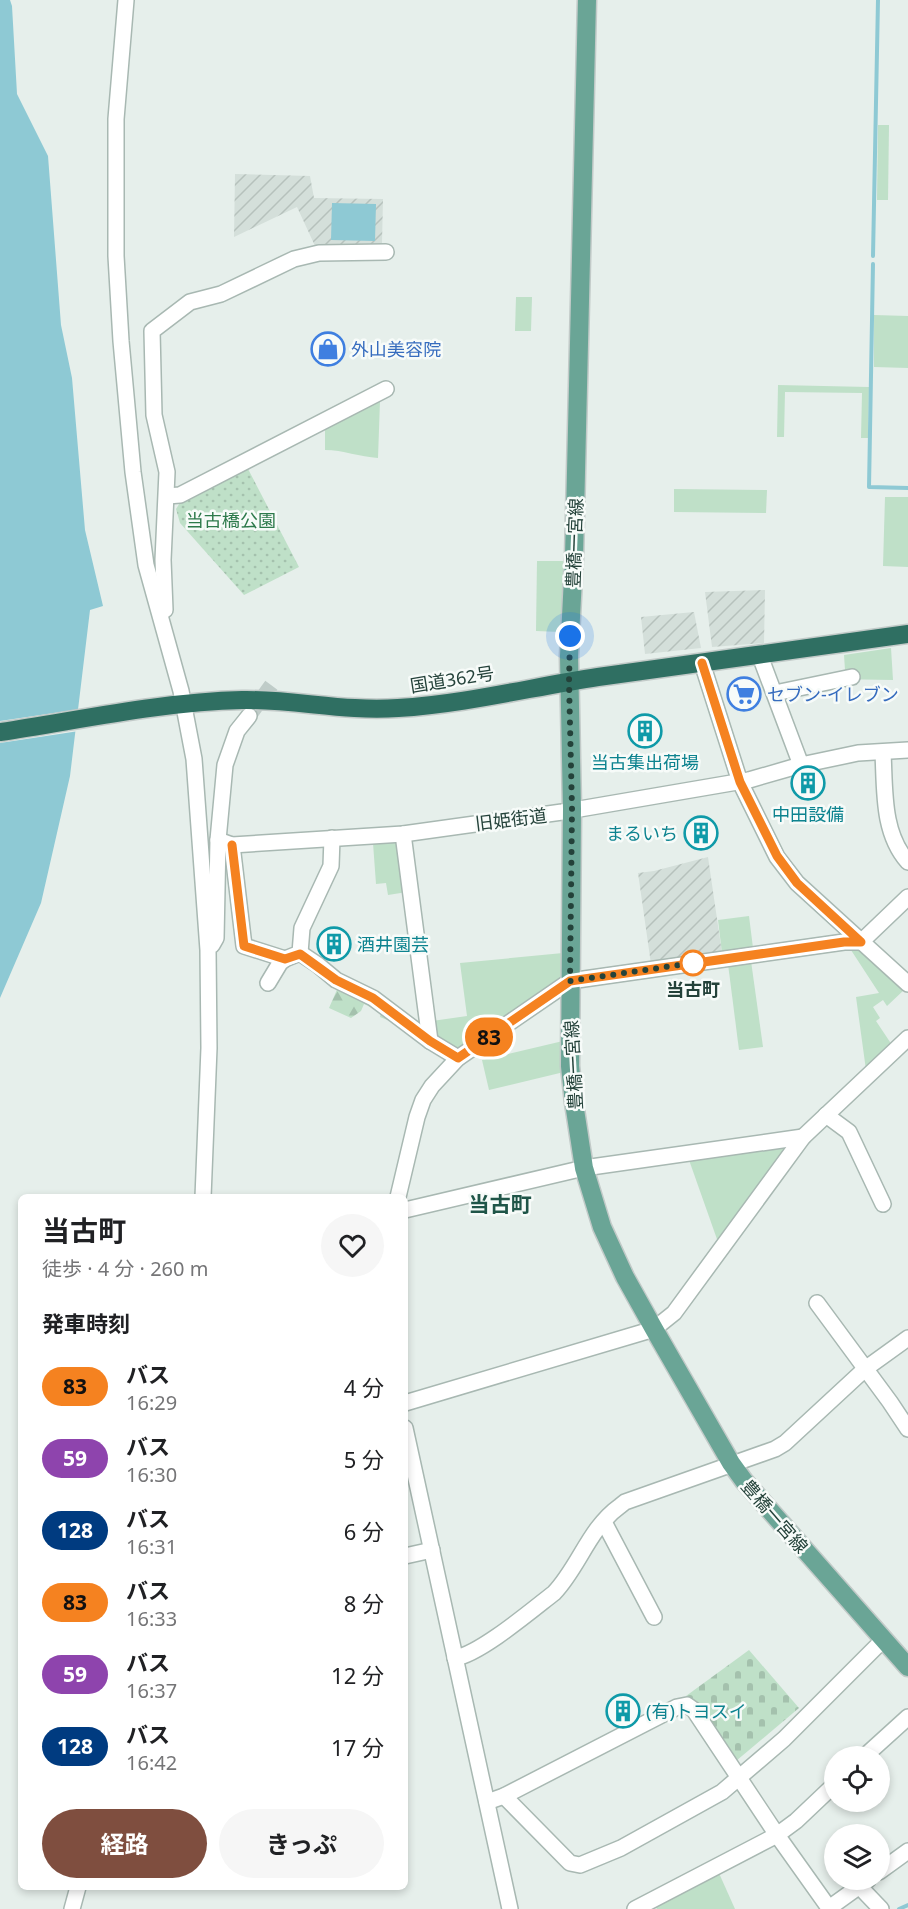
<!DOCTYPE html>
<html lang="ja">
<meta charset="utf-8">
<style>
body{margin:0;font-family:"Noto Sans","Noto Sans JP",sans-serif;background:#f6f6f6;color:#202124;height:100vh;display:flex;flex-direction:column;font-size:22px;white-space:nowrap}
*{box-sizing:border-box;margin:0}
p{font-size:20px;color:#757577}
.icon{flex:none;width:33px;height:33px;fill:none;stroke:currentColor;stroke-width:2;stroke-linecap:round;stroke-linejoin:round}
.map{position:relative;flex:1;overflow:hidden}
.panel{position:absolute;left:18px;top:1194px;width:390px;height:696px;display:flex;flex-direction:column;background:#fff;border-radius:9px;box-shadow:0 3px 9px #0003}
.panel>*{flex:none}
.badge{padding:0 12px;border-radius:20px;font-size:21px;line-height:39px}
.controls{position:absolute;left:824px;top:1746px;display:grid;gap:12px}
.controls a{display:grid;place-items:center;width:66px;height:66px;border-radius:50%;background:#fff;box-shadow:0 3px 9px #0003;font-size:30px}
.you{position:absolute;width:30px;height:30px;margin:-15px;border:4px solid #fff;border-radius:50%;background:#1a73e8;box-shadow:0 0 0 9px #1a73e833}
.map>.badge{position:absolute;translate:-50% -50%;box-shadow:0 0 0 3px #fff}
h2{padding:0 24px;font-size:22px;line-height:54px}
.round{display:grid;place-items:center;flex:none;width:63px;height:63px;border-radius:32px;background:#f6f6f6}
.headline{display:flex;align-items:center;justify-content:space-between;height:102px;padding:0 24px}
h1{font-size:28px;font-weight:700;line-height:45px}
.cta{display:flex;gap:12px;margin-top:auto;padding:12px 24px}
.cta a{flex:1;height:69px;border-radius:36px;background:#7f4e3f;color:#fff;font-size:24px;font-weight:700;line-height:69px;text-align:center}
.cta a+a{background:#f6f6f6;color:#202124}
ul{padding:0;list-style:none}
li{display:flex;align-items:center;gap:18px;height:72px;padding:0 24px}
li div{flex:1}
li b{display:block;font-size:22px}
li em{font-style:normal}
li .badge{min-width:66px;font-weight:700;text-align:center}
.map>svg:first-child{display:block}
.industrial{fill:url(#industrial-furrows)}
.green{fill:#bfe0c8}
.forest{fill:url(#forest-firs)}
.cemetery{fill:url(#cemetery-stones)}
.park{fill:url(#park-dots)}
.water{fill:#8ec9d4}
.pier{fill:#e6efeb}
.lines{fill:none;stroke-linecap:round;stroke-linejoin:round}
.stream{stroke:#8ec9d4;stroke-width:4}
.minor-tunnel{stroke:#bfccc8;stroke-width:15;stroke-dasharray:15 8;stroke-linecap:butt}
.minor-casing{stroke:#a8b8b2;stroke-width:18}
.major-casing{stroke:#c2cac8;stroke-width:21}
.highway-casing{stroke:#c2cac8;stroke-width:21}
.minor{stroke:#fff;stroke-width:15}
.major{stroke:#6aa596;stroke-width:18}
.highway{stroke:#2f6f62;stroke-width:18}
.line-casing{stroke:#fff;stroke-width:14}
.line{stroke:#f58220;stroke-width:9}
.walk{stroke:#24423a;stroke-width:6;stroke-dasharray:0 10.8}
.stop-dot{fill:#fff;stroke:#f58220;stroke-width:3}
.labels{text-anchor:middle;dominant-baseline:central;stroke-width:5;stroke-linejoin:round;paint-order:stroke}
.shop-label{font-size:18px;fill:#366cbe;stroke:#f7fbf9;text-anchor:start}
.park-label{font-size:18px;fill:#2d7a4b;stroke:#f7fbf9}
.street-label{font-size:18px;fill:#24423a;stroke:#f7fbf9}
.culture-label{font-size:18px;fill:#0d838f;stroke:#f7fbf9}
.stop-label{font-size:18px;font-weight:bold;fill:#24423a;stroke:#f7fbf9}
.quarter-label{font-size:21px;font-weight:bold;fill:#1f5548;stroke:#f7fbf9}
</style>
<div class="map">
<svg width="908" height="1909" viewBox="0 0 908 1909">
<defs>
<pattern id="industrial-furrows" width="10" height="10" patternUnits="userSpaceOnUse" patternTransform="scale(1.5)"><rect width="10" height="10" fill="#d4dfda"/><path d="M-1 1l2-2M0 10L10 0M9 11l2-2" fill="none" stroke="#b6c1bc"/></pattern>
<pattern id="forest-firs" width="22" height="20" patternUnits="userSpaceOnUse" patternTransform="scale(1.5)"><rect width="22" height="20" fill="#bfe0c8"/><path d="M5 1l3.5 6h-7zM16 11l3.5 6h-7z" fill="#a4c1ad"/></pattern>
<pattern id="cemetery-stones" width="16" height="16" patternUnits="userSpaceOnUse" patternTransform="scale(1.5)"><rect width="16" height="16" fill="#bfe0c8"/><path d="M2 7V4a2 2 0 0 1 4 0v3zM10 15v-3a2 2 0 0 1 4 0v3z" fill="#a4c1ad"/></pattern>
<pattern id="park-dots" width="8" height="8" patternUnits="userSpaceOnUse" patternTransform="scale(1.5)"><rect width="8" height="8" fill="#bfe0c8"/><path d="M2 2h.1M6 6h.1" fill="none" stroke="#a4c1ad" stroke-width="1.8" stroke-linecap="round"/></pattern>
</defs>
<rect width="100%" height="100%" fill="#e6efeb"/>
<!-- industrial -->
<g class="industrial">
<polygon points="235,174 310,176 314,198 383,199 382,243 379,246 316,248 297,207 234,237"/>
<polygon points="765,590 764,643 712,647 705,592"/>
<polygon points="694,612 701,648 645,654 641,617"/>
<polygon points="708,857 722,953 651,964 638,873 654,871"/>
</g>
<!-- green -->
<g class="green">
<polygon points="878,125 889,125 888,200 877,200"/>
<polygon points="516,297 532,297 531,331 515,331"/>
<polygon points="874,315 908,316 908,368 874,367"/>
<polygon points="778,385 869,387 868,438 861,438 862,393 785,392 784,437 777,437"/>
<path d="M377 400 380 401 378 458C360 457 343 450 325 450V426Z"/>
<polygon points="674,489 767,490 766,513 674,512"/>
<polygon points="885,497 908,497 908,567 883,566"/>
<polygon points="537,561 566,561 560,632 536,631"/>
<polygon points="891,648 893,680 831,679 845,670 844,655"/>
<polygon points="400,841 407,892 388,895 386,883 376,884 373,843"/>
<polygon points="749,916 753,948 722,953 718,920"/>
<polygon points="859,946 905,989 887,1006 883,1000 873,1007 880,1018 876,1021 892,1045 866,1070 856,997 879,993 849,947"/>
<polygon points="563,953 563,978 460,1049 455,1049 435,1037 432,1021 467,1016 460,963"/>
<polygon points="751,961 763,1047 739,1050 728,964"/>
<polygon points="563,1041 564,1072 489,1090 482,1060"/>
<polygon points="789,1146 718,1242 689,1160"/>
<polygon points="718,1871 735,1909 657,1909 654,1904"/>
</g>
<!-- forest -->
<polygon class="forest" points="339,985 372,1001 397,1024 380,1017 381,1012 364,1004 361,1011 351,1018 329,1008"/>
<!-- cemetery -->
<polygon class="cemetery" points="749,1650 799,1708 736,1761 686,1696"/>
<!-- park -->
<polygon class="park" points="247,467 299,567 244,595 180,523 176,509 181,501"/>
<!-- water -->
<g class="water">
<polygon points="0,0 10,0 12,6 17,94 48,156 61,325 72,378 85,530 103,606 90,610 70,776 41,903 0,998"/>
<polygon points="332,203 376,204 375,241 331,240"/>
</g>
<!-- pier -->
<polygon class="pier" points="81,709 79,731 0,743 0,721"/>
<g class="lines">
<!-- stream -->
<g class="stream">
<polyline points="873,256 878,0"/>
<polyline points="873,264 869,487 908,488"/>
<polyline points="899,1909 908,1905"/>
</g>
<!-- minor-tunnel -->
<polyline class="minor-tunnel" points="249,716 273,683"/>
<!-- minor casing -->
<g class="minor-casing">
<g id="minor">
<polyline points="126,0 116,119 116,256 121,341 133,472 146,565 181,691 194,759 208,950 209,1048 203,1197"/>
<polyline points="167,496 180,495 386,389"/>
<polyline points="165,610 163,560 167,472 154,415 152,331 190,302 221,294 294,259 319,253 386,252"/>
<polyline points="760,656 801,765"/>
<polyline points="702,663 740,782 777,857 797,883 908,984"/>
<polyline points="775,693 852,677"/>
<path d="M883 753C885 790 882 833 908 862"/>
<polyline points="403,834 430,1041"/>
<polyline points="218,840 232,845 403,834 562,812 749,780 801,765 858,753 908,750"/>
<polyline points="232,845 244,946 285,959"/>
<polyline points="212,945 216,938 218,840 225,765 237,731 249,716"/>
<polyline points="300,953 318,965 336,980 373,998 430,1041 458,1058"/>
<polyline points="268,983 280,963 285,959 300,953 302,928 331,866 332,838"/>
<polyline points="826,1115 849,1132 883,1204"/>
<polyline points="398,1197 417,1117 423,1100 432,1086 458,1058 570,981 844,942 861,942 908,897"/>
<polyline points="405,1210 584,1168 803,1137"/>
<polyline points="817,1303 890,1402 908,1429"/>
<polyline points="405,1403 654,1329 674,1313 803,1137 908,1038"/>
<polyline points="405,1428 510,1909"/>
<polyline points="604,1522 654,1617"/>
<polyline points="405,1556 432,1550"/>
<path d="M455 1658C480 1654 532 1610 554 1593 579 1567 589 1528 620 1506L625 1502 775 1449 785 1443 865 1369 908 1338"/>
<polyline points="865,1756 908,1717"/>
<polyline points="504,1796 570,1863 580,1865 621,1848 722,1792 784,1739 883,1640"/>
<polyline points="487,1802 504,1796 677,1707 687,1705 694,1710 777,1835 829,1908 868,1880"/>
<polyline points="879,1872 908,1851"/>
<polyline points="859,1886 881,1909"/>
<polyline points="72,1909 78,1887"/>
<polyline points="635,1909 777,1835 796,1821 834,1785"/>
</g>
</g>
<!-- major casing -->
<g class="major-casing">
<polyline id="major" points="587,0 574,558 569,656 572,809 570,1066 574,1103 584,1168 602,1227 625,1277 654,1329 731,1463 744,1481 908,1667"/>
</g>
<!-- highway casing -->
<g class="highway-casing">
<path id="highway" d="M0 732C80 720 161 702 242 700 294 699 345 712 398 708 465 704 532 687 598 677 701 662 805 649 908 634"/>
</g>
<!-- minor -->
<use href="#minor" class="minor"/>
<!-- major -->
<use href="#major" class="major"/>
<!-- highway -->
<use href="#highway" class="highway"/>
</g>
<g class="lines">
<!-- line casing -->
<g class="line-casing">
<polyline id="line" points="232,845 244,946 285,959 300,954 336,980 373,998 430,1041 458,1058 570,981 844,942 861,942 797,883 777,856 740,782 702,663"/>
</g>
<!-- line -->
<use href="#line" class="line"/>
<!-- walk -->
<polyline class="walk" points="570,636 569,682 572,809 570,981 693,963"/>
</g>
<!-- icons -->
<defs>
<g id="shop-ring" transform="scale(1.725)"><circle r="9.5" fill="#f7fbf9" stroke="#3f7fe0" stroke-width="1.5"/><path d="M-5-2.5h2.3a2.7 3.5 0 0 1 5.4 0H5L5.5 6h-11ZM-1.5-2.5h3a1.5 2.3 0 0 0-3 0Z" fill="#3f7fe0"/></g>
<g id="supermarket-ring" transform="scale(1.725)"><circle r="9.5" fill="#f7fbf9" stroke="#3f7fe0" stroke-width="1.5"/><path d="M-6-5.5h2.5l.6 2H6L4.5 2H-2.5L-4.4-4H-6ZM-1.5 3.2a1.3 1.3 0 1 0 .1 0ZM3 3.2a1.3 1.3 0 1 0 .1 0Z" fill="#3f7fe0"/></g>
<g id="building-ring" transform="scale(1.725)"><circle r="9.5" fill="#f7fbf9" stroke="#0f9aa8" stroke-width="1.5"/><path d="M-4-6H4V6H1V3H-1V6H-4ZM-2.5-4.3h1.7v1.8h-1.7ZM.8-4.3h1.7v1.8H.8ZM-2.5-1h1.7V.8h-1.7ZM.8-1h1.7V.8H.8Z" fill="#0f9aa8"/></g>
</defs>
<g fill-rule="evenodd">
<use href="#shop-ring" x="328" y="349"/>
<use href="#supermarket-ring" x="744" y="694"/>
<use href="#building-ring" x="645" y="731"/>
<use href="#building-ring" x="808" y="783"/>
<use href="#building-ring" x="701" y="833"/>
<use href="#building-ring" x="334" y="944"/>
<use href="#building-ring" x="623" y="1711"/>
</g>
<!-- markers -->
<circle class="stop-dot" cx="693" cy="963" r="12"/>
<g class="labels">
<!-- shop labels -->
<g class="shop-label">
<text x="351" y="349">外山美容院</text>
<text x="767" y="694">セブン-イレブン</text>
</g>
<!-- park labels -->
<g class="park-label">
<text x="231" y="520">当古橋公園</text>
</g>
<!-- street labels -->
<g class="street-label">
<text transform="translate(574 543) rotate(-88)">豊橋一宮線</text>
<text transform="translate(452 679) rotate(-9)">国道362号</text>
<text transform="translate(511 819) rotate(-7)">旧姫街道</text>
<text transform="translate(573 1065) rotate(-93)">豊橋一宮線</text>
<text transform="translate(775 1516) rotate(49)">豊橋一宮線</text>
</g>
<!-- culture labels -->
<g class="culture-label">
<text x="645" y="762">当古集出荷場</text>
<text x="808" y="814">中田設備</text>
<text x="678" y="833" text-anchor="end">まるいち</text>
<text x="357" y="944" text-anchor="start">酒井園芸</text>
<text x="646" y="1711" text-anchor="start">(有)トヨスイ</text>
</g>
<!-- stop labels -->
<g class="stop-label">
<text x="693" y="989">当古町</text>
</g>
<!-- quarter labels -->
<g class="quarter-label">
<text x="500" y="1204">当古町</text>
</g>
</g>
</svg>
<div class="controls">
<a><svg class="icon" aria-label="locate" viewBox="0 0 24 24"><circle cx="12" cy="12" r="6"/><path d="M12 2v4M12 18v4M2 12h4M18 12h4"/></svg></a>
<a><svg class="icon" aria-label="layers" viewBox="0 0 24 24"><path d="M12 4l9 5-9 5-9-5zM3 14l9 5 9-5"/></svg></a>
</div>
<div class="you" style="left:570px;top:636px"></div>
<b class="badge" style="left:489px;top:1037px;background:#f58220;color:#111">83</b>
<section class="panel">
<div class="headline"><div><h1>当古町</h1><p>徒歩 · 4 分 · 260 m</p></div><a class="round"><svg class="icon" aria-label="heart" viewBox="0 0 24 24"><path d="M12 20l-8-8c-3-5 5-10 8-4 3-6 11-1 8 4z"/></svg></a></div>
<h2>発車時刻</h2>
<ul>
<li><span class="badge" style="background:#f58220;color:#111">83</span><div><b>バス</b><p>16:29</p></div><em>4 分</em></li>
<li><span class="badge" style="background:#8e44ad;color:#fff">59</span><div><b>バス</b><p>16:30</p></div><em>5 分</em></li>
<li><span class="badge" style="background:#003b80;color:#fff">128</span><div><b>バス</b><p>16:31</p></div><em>6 分</em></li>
<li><span class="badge" style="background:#f58220;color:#111">83</span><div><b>バス</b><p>16:33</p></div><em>8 分</em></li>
<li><span class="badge" style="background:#8e44ad;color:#fff">59</span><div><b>バス</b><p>16:37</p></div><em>12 分</em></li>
<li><span class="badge" style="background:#003b80;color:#fff">128</span><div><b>バス</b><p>16:42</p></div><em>17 分</em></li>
</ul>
<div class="cta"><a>経路</a><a>きっぷ</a></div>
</section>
</div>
